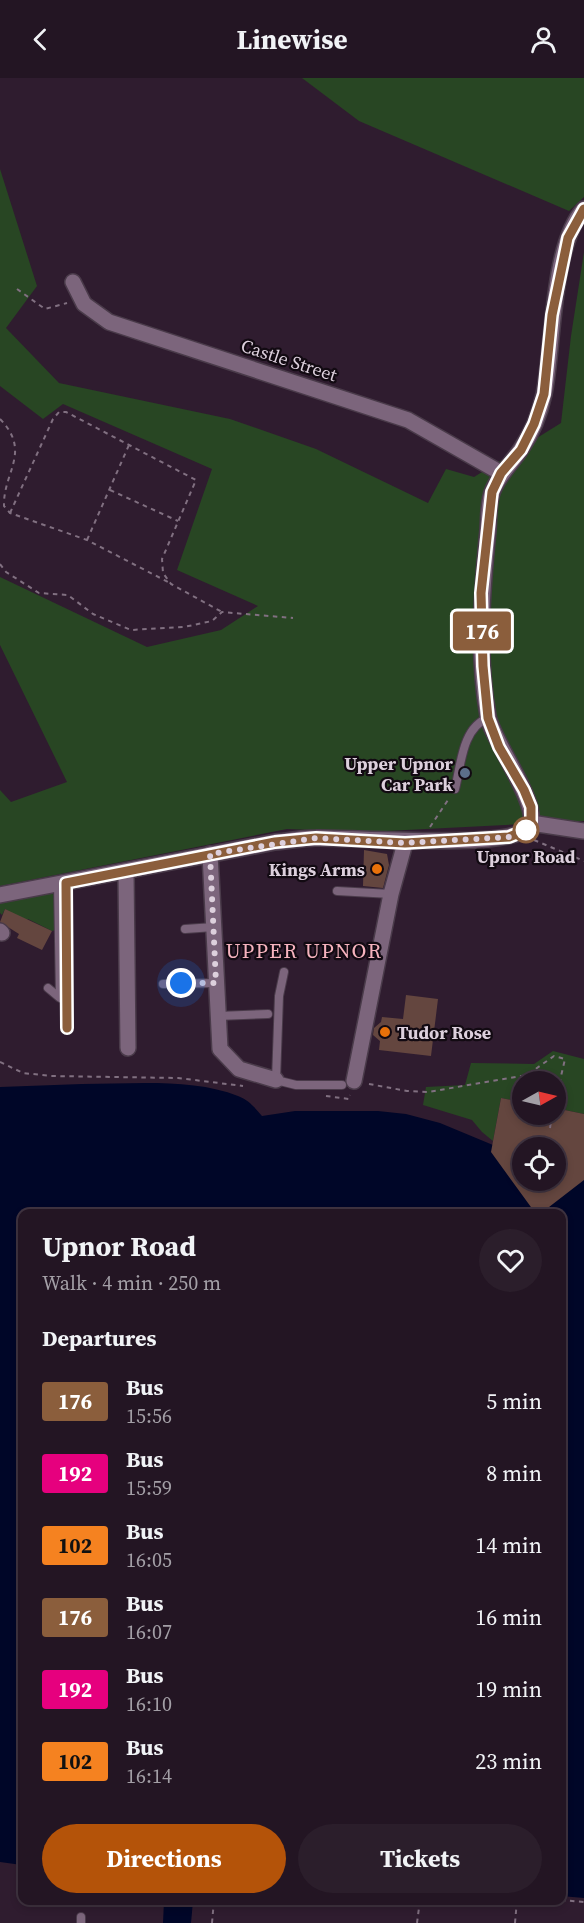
<!DOCTYPE html>
<meta charset="utf-8">
<style>
body{margin:0;font-family:"Source Serif 4",serif;background:#2b1e2b;color:#f1f3f6;height:100vh;display:flex;flex-direction:column;font-size:22px;white-space:nowrap}
*{box-sizing:border-box;margin:0}
p{font-size:20px;color:#a39fa6}
.icon{flex:none;width:33px;height:33px;fill:none;stroke:currentColor;stroke-width:2;stroke-linecap:round;stroke-linejoin:round}
.map{position:relative;flex:1;overflow:hidden}
.panel{position:absolute;left:18px;top:1131px;width:548px;height:696px;display:flex;flex-direction:column;background:#231523;border-radius:12px;box-shadow:0 3px 9px #0003,0 0 0 2px #403441}
.panel>*{flex:none}
.badge{padding:0 12px;border-radius:4px;font-size:21px;line-height:39px}
.needle{width:39px;rotate:82deg}
.controls{position:absolute;left:512px;top:993px;display:grid;gap:12px}
.controls a{display:grid;place-items:center;width:54px;height:54px;border-radius:50%;background:#231523;box-shadow:0 3px 9px #0003,0 0 0 2px #403441;font-size:30px}
.you{position:absolute;width:30px;height:30px;margin:-15px;border:4px solid #fff;border-radius:50%;background:#1a73e8;box-shadow:0 0 0 9px #1a73e833}
.map>.badge{position:absolute;translate:-50% -50%;box-shadow:0 0 0 3px #fff}
h2{padding:0 24px;font-size:22px;line-height:54px}
.round{display:grid;place-items:center;flex:none;width:63px;height:63px;border-radius:32px;background:#2b1e2b}
.headline{display:flex;align-items:center;justify-content:space-between;height:102px;padding:0 24px}
h1{font-size:28px;font-weight:700;line-height:45px}
.action{display:flex;gap:12px;margin-top:auto;padding:12px 24px}
.action a{flex:1;height:69px;border-radius:36px;background:#b45309;color:#fff;font-size:24px;font-weight:700;line-height:69px;text-align:center}
.action a+a{background:#2b1e2b;color:#f1f3f6}
ul{padding:0;list-style:none}
li{display:flex;align-items:center;gap:18px;height:72px;padding:0 24px}
li div{flex:1}
li b{display:block;font-size:22px}
li em{font-style:normal}
li .badge{min-width:66px;font-weight:700;text-align:center}
header{display:flex;justify-content:space-between;align-items:center;height:78px;padding:0 24px;background:#231523;font-size:27px;font-weight:700}
.map>svg:first-child{display:block}
.green{fill:#284623}
.water{fill:#000628}
.building{fill:#64463f;fill-rule:evenodd}
.lines{fill:none;stroke-linecap:round;stroke-linejoin:round}
.lane-casing{stroke:#4a3b4a;stroke-width:10}
.street-casing{stroke:#4a3b4a;stroke-width:18}
.path{stroke:#817081;stroke-width:2;stroke-dasharray:4.5 4.5;stroke-linecap:butt}
.lane{stroke:#7c657c;stroke-width:8}
.street{stroke:#7c657c;stroke-width:15}
.line-casing{stroke:#fff;stroke-width:14}
.line{stroke:#8b5e3c;stroke-width:9}
.walk{stroke:#ddd0dd;stroke-width:6;stroke-dasharray:0 10.8}
.service-dot{fill:#5c6f8a;stroke:#120a12;stroke-width:2}
.stop-dot{fill:#fff;stroke:#8b5e3c;stroke-width:3}
.food-dot{fill:#e8710a;stroke:#120a12;stroke-width:2}
.labels{text-anchor:middle;dominant-baseline:central;stroke-width:4.5;stroke-linejoin:round;paint-order:stroke}
.street-label{font-size:18px;fill:#ddd0dd;stroke:#120a12}
.poi-label{font-size:18px;font-weight:bold;fill:#ddd0dd;stroke:#120a12;text-anchor:end}
.stop-label{font-size:18px;font-weight:bold;fill:#ddd0dd;stroke:#120a12}
.quarter-label{font-size:21px;letter-spacing:1.5px;fill:#f6b3be;stroke:#120a12}
</style>
<header><svg class="icon" aria-label="back" viewBox="0 0 24 24"><path d="M15 5l-7 7 7 7"/></svg>Linewise<svg class="icon" aria-label="person" viewBox="0 0 24 24"><circle cx="12" cy="8" r="4"/><path d="M4 21q1-7 8-7t8 7"/></svg></header>
<div class="map">
<svg width="584" height="1845" viewBox="0 0 584 1845">
<rect width="100%" height="100%" fill="#2f1c2f"/>
<!-- green -->
<g class="green">
<polygon points="302,0 584,0 584,119 569,133 359,43"/>
<polygon points="0,91 37,208 6,250 59,305 230,341 316,371 428,425 446,391 474,399 561,345 571,258 584,174 584,743 367,754 287,751 0,808 0,712 11,724 67,704 0,567 0,499 147,569 221,552 258,528 177,492 212,391 63,326 43,341 0,308"/>
<polygon points="48,811 56,816 55,852 52,853 28,841 26,843 5,831 2,837 0,835 0,817"/>
<polygon points="553,973 584,981 584,1036 555,1030 555,1004 522,1004 522,1024 501,1020 493,1063 482,1054 472,1042 423,1027 426,1009 465,1007 471,985 534,986"/>
</g>
<!-- water -->
<g class="water">
<path d="M82 1006C131 1006 193 1000 238 1018 249 1022 255 1030 262 1038L295 1033H378L406 1036 440 1045 505 1072 522 1102H555L584 1082V1820L561 1818V1136H22V1787L0 1784V1009Z"/>
<polygon points="164,1823 193,1823 191,1845 163,1845"/>
</g>
<!-- building -->
<g class="building">
<polygon points="364,772 387,776 389,787 383,810 363,808"/>
<polygon points="5,831 52,853 42,872 17,860 19,856 0,844"/>
<polygon points="406,917 438,921 431,978 379,972 380,963 373,957 374,950 381,944 382,939 403,941"/>
<path d="M501 1020 522 1024V1036H555V1030L584 1036V1102L540 1136H536L491 1074ZM522 1070H555V1102H522Z"/>
</g>
<g class="lines">
<!-- lane casing -->
<g class="lane-casing">
<g id="lane">
<path d="M455 711C461 687 462 650 488 640"/>
<polyline points="66,805 67,950"/>
<polyline points="337,813 391,816"/>
<polyline points="185,851 214,849"/>
<polyline points="284,894 279,918 276,1002 296,1007 342,1007"/>
<polyline points="163,906 217,905"/>
<polyline points="48,910 60,920 58,806"/>
<polyline points="218,938 268,936"/>
<polyline points="81,1845 81,1839"/>
</g>
</g>
<!-- street casing -->
<g class="street-casing">
<g id="street">
<polyline points="73,204 84,226 109,244 408,342 501,395"/>
<polyline points="531,745 584,753"/>
<polyline points="210,776 220,971 239,991 276,1002"/>
<polyline points="126,795 128,970"/>
<path d="M0 817 275 764C289 763 302 760 316 760 351 759 508 772 528 750 545 732 492 663 488 638 477 577 482 513 488 452 489 439 488 423 493 412 500 395 512 385 521 371 532 355 540 335 544 316 554 268 551 168 584 131"/>
<polyline points="0,853 2,855"/>
<polyline points="354,1003 391,816 405,765"/>
</g>
</g>
<!-- path -->
<g class="path">
<polyline points="17,211 45,231 67,225"/>
<path d="M0 341C32 374 3 394 4 428L10 435 87 462 168 504"/>
<polyline points="110,412 178,443"/>
<polyline points="10,435 53,341 59,334 66,334 196,402 162,481 163,495 171,506 222,534"/>
<polyline points="87,462 129,367"/>
<polyline points="0,486 6,494 39,515 68,517 93,536 131,552 184,549 212,543 222,534 293,540"/>
<polyline points="430,749 450,719"/>
<polyline points="534,762 584,783"/>
<polyline points="0,984 23,995 51,998 178,1000 243,1008"/>
<polyline points="369,1006 407,1013 428,1014 527,997 554,978 565,981 555,1024"/>
<polyline points="326,1018 349,1021 350,1017"/>
<polyline points="550,1050 552,1036"/>
<polyline points="561,1822 584,1824"/>
<polyline points="212,1845 214,1822"/>
<polyline points="417,1845 420,1822"/>
<polyline points="515,1845 517,1822"/>
</g>
<!-- lane -->
<use href="#lane" class="lane"/>
<!-- street -->
<use href="#street" class="street"/>
</g>
<g class="lines">
<!-- line casing -->
<g class="line-casing">
<polyline id="line" points="67,950 66,805 275,764 316,760 405,765 509,759 526,752 531,745 531,729 524,712 499,669 488,640 483,588 481,515 492,414 501,395 521,372 534,346 544,316 552,237 568,160 584,131"/>
</g>
<!-- line -->
<use href="#line" class="line"/>
<!-- walk -->
<polyline class="walk" points="181,905 216,905 210,776 316,760 405,765 509,759 526,752"/>
</g>
<!-- markers -->
<circle class="service-dot" cx="465" cy="695" r="6"/>
<circle class="stop-dot" cx="526" cy="752" r="12"/>
<g class="food-dot">
<circle cx="377" cy="791" r="6"/>
<circle cx="385" cy="954" r="6"/>
</g>
<g class="labels">
<!-- street labels -->
<g class="street-label">
<text transform="translate(289 282) rotate(18)">Castle Street</text>
</g>
<!-- poi labels -->
<g class="poi-label">
<text x="453" y="685">Upper Upnor<tspan x="453" dy="21">Car Park</tspan></text>
<text x="365" y="791">Kings Arms</text>
<text x="397" y="954" text-anchor="start">Tudor Rose</text>
</g>
<!-- stop labels -->
<g class="stop-label">
<text x="526" y="778">Upnor Road</text>
</g>
<!-- quarter labels -->
<g class="quarter-label">
<text x="304" y="872">UPPER UPNOR</text>
</g>
</g>
</svg>
<div class="controls">
<a><svg class="needle" viewBox="-14 -14 28 28"><path d="M0-13l5 13h-10z" fill="#e53935"/><path d="M0 13l5-13h-10z" fill="#a39fa6"/></svg></a>
<a><svg class="icon" aria-label="locate" viewBox="0 0 24 24"><circle cx="12" cy="12" r="6"/><path d="M12 2v4M12 18v4M2 12h4M18 12h4"/></svg></a>
</div>
<div class="you" style="left:181px;top:905px"></div>
<b class="badge" style="left:482px;top:553px;background:#8b5e3c;color:#fff">176</b>
<section class="panel">
<div class="headline"><div><h1>Upnor Road</h1><p>Walk · 4 min · 250 m</p></div><a class="round"><svg class="icon" aria-label="heart" viewBox="0 0 24 24"><path d="M12 20l-8-8c-3-5 5-10 8-4 3-6 11-1 8 4z"/></svg></a></div>
<h2>Departures</h2>
<ul>
<li><span class="badge" style="background:#8b5e3c;color:#fff">176</span><div><b>Bus</b><p>15:56</p></div><em>5 min</em></li>
<li><span class="badge" style="background:#e6007e;color:#fff">192</span><div><b>Bus</b><p>15:59</p></div><em>8 min</em></li>
<li><span class="badge" style="background:#f58220;color:#111">102</span><div><b>Bus</b><p>16:05</p></div><em>14 min</em></li>
<li><span class="badge" style="background:#8b5e3c;color:#fff">176</span><div><b>Bus</b><p>16:07</p></div><em>16 min</em></li>
<li><span class="badge" style="background:#e6007e;color:#fff">192</span><div><b>Bus</b><p>16:10</p></div><em>19 min</em></li>
<li><span class="badge" style="background:#f58220;color:#111">102</span><div><b>Bus</b><p>16:14</p></div><em>23 min</em></li>
</ul>
<div class="action"><a>Directions</a><a>Tickets</a></div>
</section>
</div>
